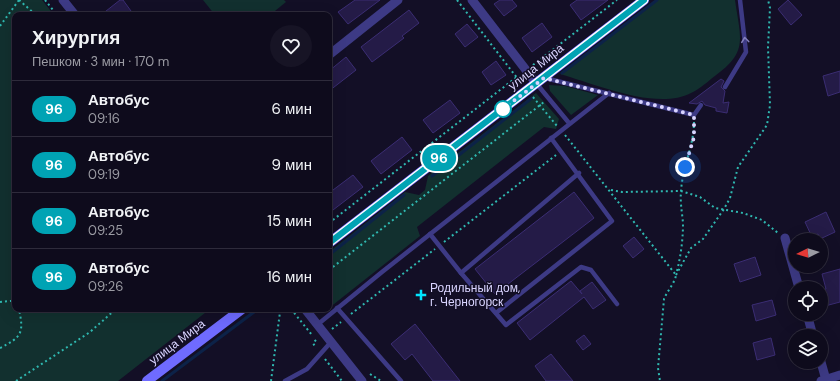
<!DOCTYPE html>
<html lang="ru">
<meta charset="utf-8">
<style>
body{margin:0;font-family:"DM Sans",sans-serif;background:#171425;color:#f1f3f6;height:100vh;display:flex;flex-direction:column;font-size:15px;white-space:nowrap}
*{box-sizing:border-box;margin:0}
p{font-size:13px;color:#9b9ba3}
.icon{flex:none;width:22px;height:22px;fill:none;stroke:currentColor;stroke-width:2;stroke-linecap:round;stroke-linejoin:round}
.map{position:relative;flex:1;overflow:hidden}
.drawer{position:absolute;left:12px;top:12px;width:320px;height:300px;display:flex;flex-direction:column;background:#0e0b1c;border-radius:8px;box-shadow:0 4px 16px #0002,0 0 0 1px #2e2b3b}
.drawer>*{flex:none}
.badge{padding:0 8px;border-radius:13px;font-size:14px;line-height:26px}
.needle{width:26px;rotate:265deg}
.tools{position:absolute;left:788px;top:233px;display:grid;gap:8px}
.tools a{display:grid;place-items:center;width:40px;height:40px;border-radius:50%;background:#0e0b1c;box-shadow:0 4px 16px #0002,0 0 0 1px #2e2b3b;font-size:20px}
.you{position:absolute;width:20px;height:20px;margin:-10px;border:3px solid #fff;border-radius:50%;background:#1a73e8;box-shadow:0 0 0 6px #1a73e833}
.map>.badge{position:absolute;translate:-50% -50%;box-shadow:0 0 0 2px #fff}
.round{display:grid;place-items:center;flex:none;width:42px;height:42px;border-radius:21px;background:#171425}
.overview{display:flex;align-items:center;justify-content:space-between;height:68px;padding:0 20px}
h1{font-size:19px;font-weight:700;line-height:30px}
ul{padding:0;list-style:none}
li{display:flex;align-items:center;gap:12px;height:56px;padding:0 20px;border-top:1px solid #2e2b3b}
li div{flex:1}
li b{display:block;font-size:15px}
li em{font-style:normal}
li .badge{min-width:44px;font-weight:700;text-align:center}
.map>svg:first-child{display:block}
.green{fill:#12302f}
.lines{fill:none;stroke-linecap:round;stroke-linejoin:round}
.stream{stroke:#0c2248;stroke-width:3}
.building{fill:#241b47;stroke:#3b2d73}
.path{stroke:#2fb8b0;stroke-width:2;stroke-dasharray:2 3;stroke-linecap:butt}
.lane{stroke:#3d3a85;stroke-width:4.5}
.street{stroke:#3d3a85;stroke-width:9}
.secondary{stroke:#6f6bff;stroke-width:10}
.oneway{stroke:#837fbc}
.line-casing{stroke:#fff;stroke-width:9}
.line{stroke:#00a3b4;stroke-width:6}
.walk{stroke:#d9d4ff;stroke-width:4;stroke-dasharray:0 7.2}
.stop-dot{fill:#fff;stroke:#00a3b4;stroke-width:2}
.poi-dot{fill:#00e5ff;stroke:#130f26;stroke-width:1.5}
.labels{text-anchor:middle;dominant-baseline:central;stroke-width:3;stroke-linejoin:round;paint-order:stroke}
.street-label{font-size:12px;fill:#d9d4ff;stroke:#130f26}
.poi-label{font-size:12px;fill:#d9d4ff;stroke:#130f26;text-anchor:start}
</style>
<div class="map">
<svg width="840" height="381" viewBox="0 0 840 381">
<rect width="100%" height="100%" fill="#130f26"/>
<!-- green -->
<g class="green">
<polygon points="0,0 42,0 54,15 15,15 15,309 210,309 118,381 0,381"/>
<polygon points="203,0 284,0 286,2 270,15 215,15"/>
<path d="M656 0H735C741 42 749 52 711 79 705 84 698 90 691 93 657 111 595 84 560 74Z"/>
<polygon points="549,85 565,86 598,95 571,115 550,91"/>
<polygon points="536,93 559,119 556,129 544,127 417,227 420,236 329,308 329,252 405,192 419,195 425,190 428,176"/>
</g>
<g class="lines">
<!-- stream -->
<g class="stream">
<polyline points="562,73 657,0"/>
<polyline points="432,176 532,98"/>
<polyline points="329,255 404,195"/>
<polyline points="162,381 258,309"/>
</g>
</g>
<!-- building -->
<g class="building">
<polygon points="120,0 123,0 131,11 126,15 101,15"/>
<polygon points="355,0 380,0 348,24 338,12"/>
<polygon points="500,0 512,0 517,6 504,16 494,4"/>
<polygon points="577,0 608,0 581,20 570,5"/>
<polygon points="788,0 802,15 791,25 778,9"/>
<polygon points="409,10 419,23 402,36 404,38 372,62 361,47"/>
<polygon points="542,23 552,37 532,52 522,38"/>
<polygon points="467,24 478,37 465,47 455,34"/>
<polygon points="346,57 356,70 329,91 329,71"/>
<polygon points="496,61 506,75 491,85 482,72"/>
<polygon points="840,71 840,92 828,96 823,76"/>
<polygon points="721,79 724,81 721,87 725,91 723,103 729,102 727,113 716,111 716,108 705,105 702,101 697,104 689,103"/>
<polygon points="450,100 460,113 433,133 423,120"/>
<polygon points="402,137 412,150 381,174 371,161"/>
<polygon points="353,175 363,187 333,210 329,204 329,193"/>
<polygon points="574,192 594,218 495,294 475,269"/>
<polygon points="826,212 835,232 820,239 818,234 812,237 805,222"/>
<polygon points="634,237 644,249 633,258 623,246"/>
<polygon points="755,257 761,275 740,282 734,264"/>
<polygon points="840,269 840,302 825,306 821,291 826,289 822,274"/>
<polygon points="571,281 582,294 580,291 592,282 606,300 593,309 584,297 530,340 517,323"/>
<polygon points="772,300 776,315 756,321 752,305"/>
<polygon points="415,324 460,381 433,381 412,354 405,360 391,344"/>
<polygon points="584,335 591,344 583,350 576,341"/>
<polygon points="771,338 775,355 757,360 753,343"/>
<polygon points="551,354 563,369 573,381 546,381 535,366"/>
</g>
<g class="lines">
<!-- path -->
<g class="path">
<polyline points="19,0 36,15"/>
<polyline points="45,0 57,15"/>
<polyline points="457,0 521,83"/>
<polyline points="0,26 19,0"/>
<polyline points="533,65 617,0"/>
<polyline points="533,97 557,126"/>
<path d="M565 135 676 275C675 283 667 291 664 299L658 368 660 381"/>
<polyline points="611,190 622,192 681,191 700,197 715,208 743,213 762,220 778,233"/>
<polyline points="329,223 518,76"/>
<polyline points="444,242 556,155"/>
<polyline points="329,270 544,102"/>
<path d="M677 271C681 255 683 239 683 223 682 212 680 202 681 192 682 168 694 146 694 122"/>
<polyline points="676,275 691,248 703,239 724,209 730,198 738,167 767,125 770,105 768,47 770,8 768,0"/>
<polyline points="0,302 11,301 15,303"/>
<polyline points="291,309 312,335"/>
<polyline points="351,314 435,249"/>
<polyline points="332,329 341,322"/>
<polyline points="316,340 313,343 316,348"/>
<path d="M0 348C22 337 24 333 19 309"/>
<polyline points="325,359 342,381"/>
<polyline points="370,374 381,381"/>
<polyline points="16,381 90,332 116,309"/>
<polyline points="271,381 280,312 282,309"/>
</g>
<!-- lane -->
<g class="lane">
<polyline points="545,78 694,115 701,105"/>
<polyline points="536,83 569,123"/>
<polyline points="725,87 746,52 740,0"/>
<polyline points="579,173 461,273 506,325 581,267 591,270 617,304"/>
<polyline points="430,234 461,273"/>
<polyline points="337,308 401,381"/>
<polyline points="496,313 612,221 551,138"/>
<polyline points="317,325 382,272 609,93"/>
<polyline points="285,381 307,369 331,342"/>
</g>
<!-- street -->
<g class="street">
<polyline points="63,0 75,15"/>
<polyline points="472,0 536,83"/>
<polyline points="329,55 398,0"/>
<polyline points="785,238 799,288"/>
<polyline points="305,309 362,381"/>
<polyline points="807,314 813,336"/>
<polyline points="821,362 826,380"/>
<polyline points="821,381 840,375"/>
</g>
<!-- secondary -->
<g class="secondary">
<polyline points="329,243 644,0"/>
<polyline points="147,381 242,309"/>
</g>
</g>
<!-- one-way arrows -->
<defs><path id="oneway-chevron" d="M-2-3.5L2.5 0L-2 3.5" fill="none" stroke-width="1.6" stroke-linecap="round" stroke-linejoin="round"/></defs>
<use class="oneway" href="#oneway-chevron" transform="translate(745 40) rotate(-97)"/>
<g class="lines">
<!-- line casing -->
<g class="line-casing">
<polyline id="line" points="329,243 644,0"/>
</g>
<!-- line -->
<use href="#line" class="line"/>
<!-- walk -->
<polyline class="walk" points="503,109 544,78 694,115 694,137 685,167"/>
</g>
<!-- markers -->
<circle class="stop-dot" cx="503" cy="109" r="8"/>
<path class="poi-dot" d="M419 289h4v4h4v4h-4v4h-4v-4h-4v-4h4z"/>
<g class="labels">
<!-- street labels -->
<g class="street-label">
<text transform="translate(536 67) rotate(-38)">улица Мира</text>
<text transform="translate(177 342) rotate(-37)">улица Мира</text>
</g>
<!-- poi labels -->
<g class="poi-label">
<text x="430" y="288">Родильный дом,<tspan x="430" dy="14">г. Черногорск</tspan></text>
</g>
</g>
</svg>
<div class="tools">
<a><svg class="needle" viewBox="-14 -14 28 28"><path d="M0-13l5 13h-10z" fill="#e53935"/><path d="M0 13l5-13h-10z" fill="#9b9ba3"/></svg></a>
<a><svg class="icon" aria-label="locate" viewBox="0 0 24 24"><circle cx="12" cy="12" r="6"/><path d="M12 2v4M12 18v4M2 12h4M18 12h4"/></svg></a>
<a><svg class="icon" aria-label="layers" viewBox="0 0 24 24"><path d="M12 4l9 5-9 5-9-5zM3 14l9 5 9-5"/></svg></a>
</div>
<div class="you" style="left:685px;top:167px"></div>
<b class="badge" style="left:439px;top:158px;background:#00a3b4;color:#fff">96</b>
<section class="drawer">
<div class="overview"><div><h1>Хирургия</h1><p>Пешком · 3 мин · 170 m</p></div><a class="round"><svg class="icon" aria-label="heart" viewBox="0 0 24 24"><path d="M12 20l-8-8c-3-5 5-10 8-4 3-6 11-1 8 4z"/></svg></a></div>
<ul>
<li><span class="badge" style="background:#00a3b4;color:#fff">96</span><div><b>Автобус</b><p>09:16</p></div><em>6 мин</em></li>
<li><span class="badge" style="background:#00a3b4;color:#fff">96</span><div><b>Автобус</b><p>09:19</p></div><em>9 мин</em></li>
<li><span class="badge" style="background:#00a3b4;color:#fff">96</span><div><b>Автобус</b><p>09:25</p></div><em>15 мин</em></li>
<li><span class="badge" style="background:#00a3b4;color:#fff">96</span><div><b>Автобус</b><p>09:26</p></div><em>16 мин</em></li>
</ul>
</section>
</div>
